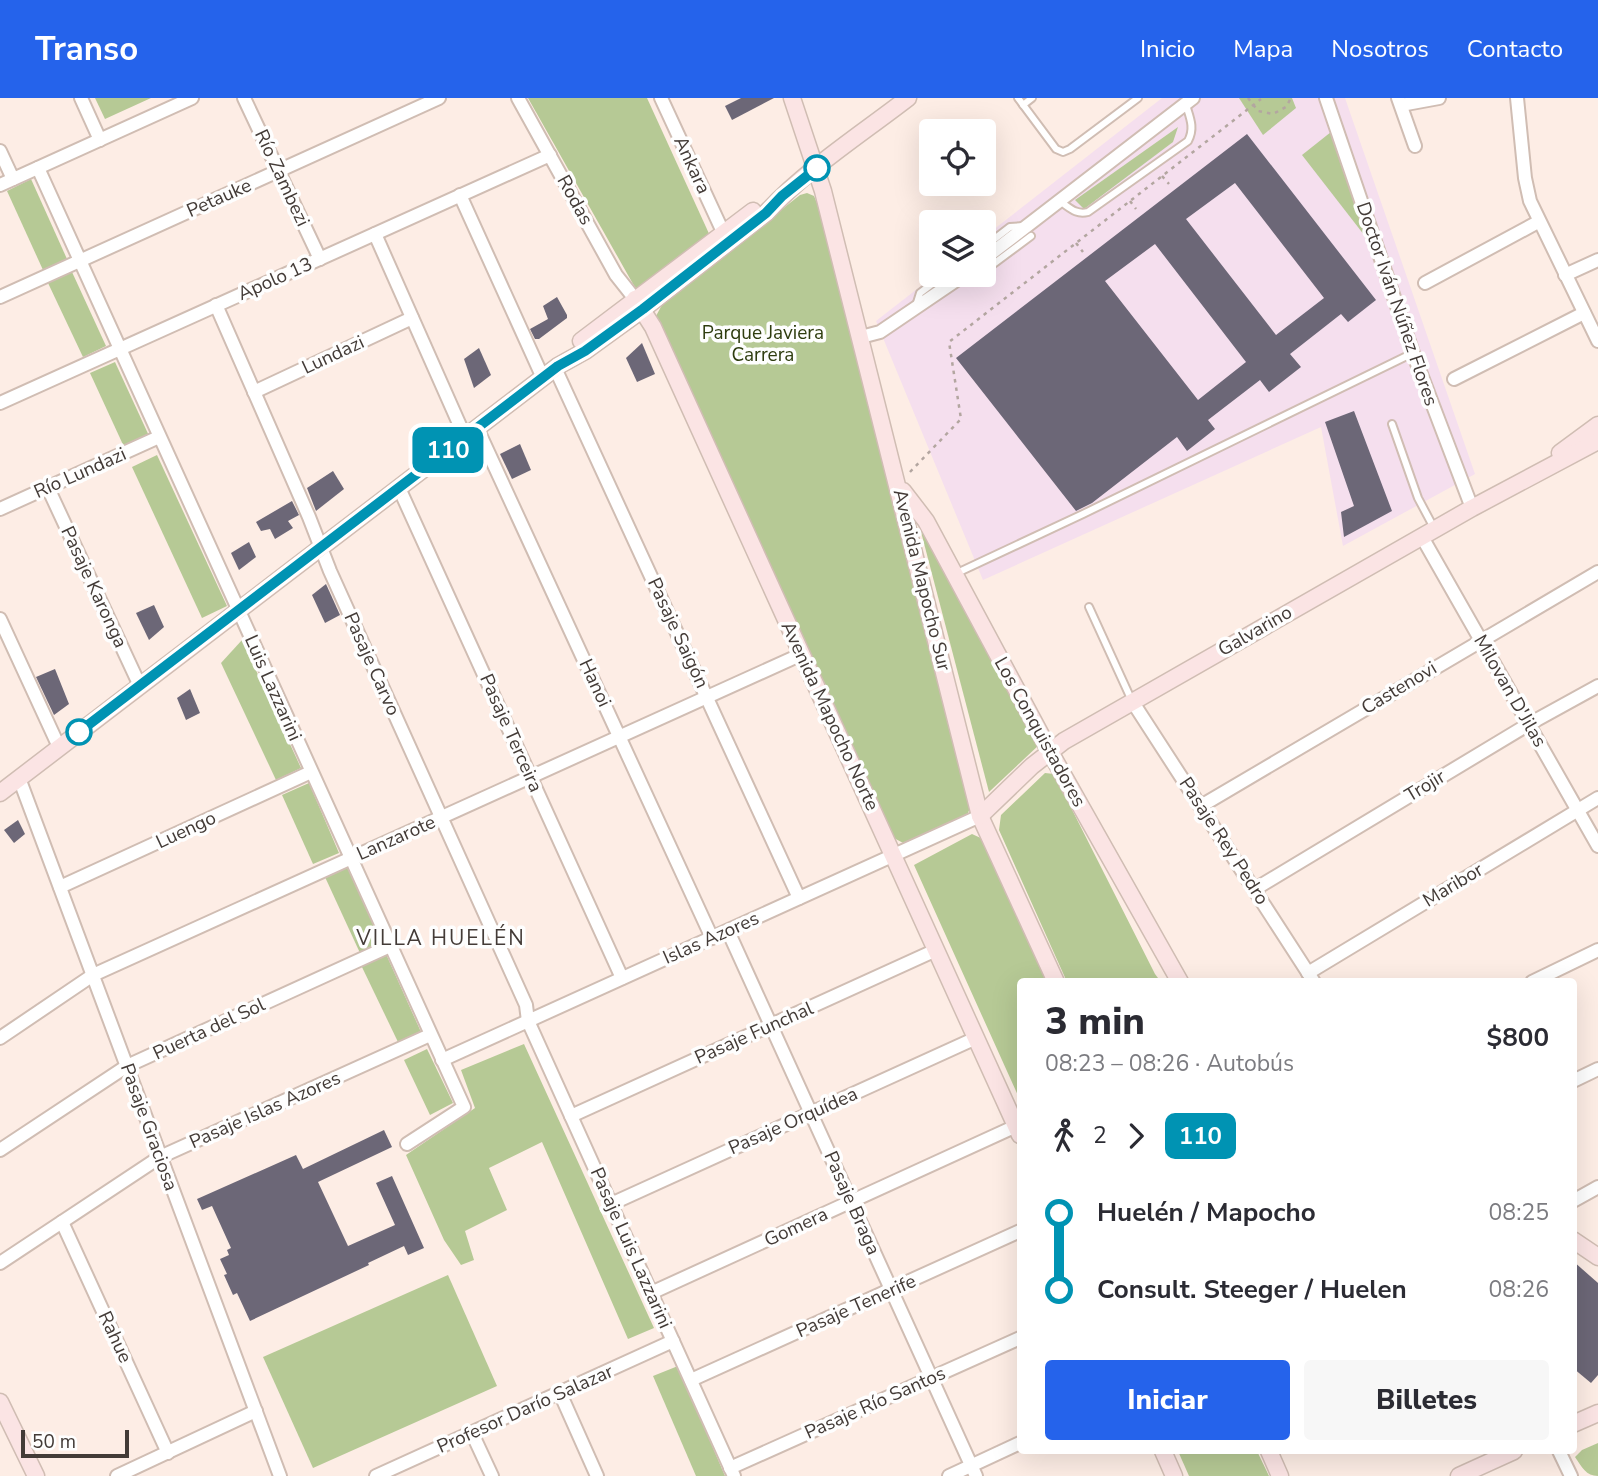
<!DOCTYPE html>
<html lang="es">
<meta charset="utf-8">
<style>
body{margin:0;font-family:"Nunito Sans",sans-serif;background:#f7f7f7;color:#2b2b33;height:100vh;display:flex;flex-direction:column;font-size:26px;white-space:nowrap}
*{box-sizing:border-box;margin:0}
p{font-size:23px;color:#7c7c81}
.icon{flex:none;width:38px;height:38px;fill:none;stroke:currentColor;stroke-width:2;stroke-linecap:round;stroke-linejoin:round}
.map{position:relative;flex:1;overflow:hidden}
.drawer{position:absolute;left:1017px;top:880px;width:560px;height:476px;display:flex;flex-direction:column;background:#fff;border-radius:7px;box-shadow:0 7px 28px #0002}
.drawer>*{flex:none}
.badge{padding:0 14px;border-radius:10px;font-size:24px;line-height:46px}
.buttons{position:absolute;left:919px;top:21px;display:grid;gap:14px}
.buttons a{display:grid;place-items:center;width:77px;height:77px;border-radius:7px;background:#fff;box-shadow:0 7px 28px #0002;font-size:35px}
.scale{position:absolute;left:21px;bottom:18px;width:108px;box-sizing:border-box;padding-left:7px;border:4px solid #433b37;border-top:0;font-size:19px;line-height:24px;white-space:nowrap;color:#433b37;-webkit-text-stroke:5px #fefefe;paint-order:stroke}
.map>.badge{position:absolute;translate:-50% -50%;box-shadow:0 0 0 4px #fff}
.legs{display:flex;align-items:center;gap:10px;height:77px;padding:0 28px;font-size:23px}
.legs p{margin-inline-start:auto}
.headline{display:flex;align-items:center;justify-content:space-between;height:119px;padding:0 28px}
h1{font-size:38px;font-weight:800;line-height:52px}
.action{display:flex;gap:14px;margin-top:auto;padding:14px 28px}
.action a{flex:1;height:80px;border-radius:7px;background:#2563eb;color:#fff;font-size:28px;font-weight:800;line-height:80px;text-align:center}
.action a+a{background:#f7f7f7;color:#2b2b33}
ul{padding:0 28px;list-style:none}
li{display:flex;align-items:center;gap:24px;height:77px;font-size:26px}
li i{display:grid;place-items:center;width:10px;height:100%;margin:0 9px;background:currentColor}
li i::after{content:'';width:18px;height:18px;margin:-9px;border:5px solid;border-radius:50%;background:#fff}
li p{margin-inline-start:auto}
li:first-child i{background:linear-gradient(#0000 50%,currentColor 0)}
li:last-child i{background:linear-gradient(currentColor 50%,#0000 0)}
header{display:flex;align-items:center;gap:42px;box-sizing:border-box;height:98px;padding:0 35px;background:#2563eb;color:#fff}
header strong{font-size:33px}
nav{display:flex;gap:38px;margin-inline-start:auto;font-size:24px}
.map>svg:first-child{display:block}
.medical{fill:#f5dfee}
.green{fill:#b6c995}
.building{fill:#6c6777;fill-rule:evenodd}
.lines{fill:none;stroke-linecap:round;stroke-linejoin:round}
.lane-casing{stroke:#d0bdb3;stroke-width:10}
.street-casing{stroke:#d0bdb3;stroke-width:16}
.secondary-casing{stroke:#d0bdb3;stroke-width:19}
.path{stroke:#b3a6a0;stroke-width:2.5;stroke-dasharray:3.5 5;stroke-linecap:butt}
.lane{stroke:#fff;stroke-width:6}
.street{stroke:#fff;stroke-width:12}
.secondary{stroke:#fbe4e4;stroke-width:16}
.line-1-casing{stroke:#fff;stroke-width:16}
.line-1{stroke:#0093b3;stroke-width:10}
.stop-1-dot{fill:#fff;stroke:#0093b3;stroke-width:3.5}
.labels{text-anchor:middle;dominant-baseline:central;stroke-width:7;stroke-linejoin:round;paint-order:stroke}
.street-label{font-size:19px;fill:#433b37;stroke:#fefefe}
.park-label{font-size:19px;fill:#2f3d0f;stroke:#fefefe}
.neighbourhood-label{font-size:21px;letter-spacing:2px;fill:#433b37;stroke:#fefefe}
</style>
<header>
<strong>Transo</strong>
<nav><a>Inicio</a><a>Mapa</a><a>Nosotros</a><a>Contacto</a></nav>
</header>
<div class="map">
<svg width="1598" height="1378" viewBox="0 0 1598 1378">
<rect width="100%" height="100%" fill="#fdede5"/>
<!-- medical -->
<polygon class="medical" points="1162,0 1345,0 1475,376 1343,448 1321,329 983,482 876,223 935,177 984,177 984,139"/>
<!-- green -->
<g class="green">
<polygon points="95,0 151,0 105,21"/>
<polygon points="528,0 647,0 711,140 637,193"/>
<polygon points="1239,0 1292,0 1296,10 1263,37"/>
<polygon points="1178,29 1173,44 1084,111 1075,102"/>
<polygon points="1331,34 1368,142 1302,57"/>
<polygon points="31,81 67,161 43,172 7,93"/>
<polygon points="807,95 814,98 817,105 892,391 970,710 966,720 905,746 892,739 656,218 663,205 800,97"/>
<polygon points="72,174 106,248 83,259 48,185"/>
<polygon points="115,264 150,340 125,351 90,275"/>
<polygon points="157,357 227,508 202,520 132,369"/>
<polygon points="920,430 1040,646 989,694"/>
<polygon points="242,542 301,670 276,682 221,565"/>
<polygon points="1045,675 1054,676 1155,876 1161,884 1067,884 999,732 1001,717"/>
<polygon points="309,685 339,755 313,766 282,697"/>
<polygon points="972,736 985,742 1048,884 1020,884 1020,1002 914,767"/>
<polygon points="348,768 382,844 360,855 325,779"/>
<polygon points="386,856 421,934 398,944 361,867"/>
<polygon points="524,946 654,1230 628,1241 542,1044 489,1070 507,1112 465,1133 474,1162 461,1167 444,1142 406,1057 475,1010 461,972"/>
<polygon points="427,951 453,1005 430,1017 404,962"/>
<polygon points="448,1177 497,1288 313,1370 263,1259"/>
<polygon points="678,1268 725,1378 696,1378 653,1278"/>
<path d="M1598 1345V1378C1586 1378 1582 1369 1575 1359L1582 1352Z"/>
<polygon points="1178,1353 1257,1353 1269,1378 1189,1378"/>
</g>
<!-- building -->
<g class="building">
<polygon points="741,0 774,0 732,22 725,8"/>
<path d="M1247 36 1376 202 1348 224 1341 216 1290 256 1301 269 1269 294 1260 282 1208 322 1215 331 1187 353 1177 339 1092 405 1076 413 956 260ZM1235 85 1324 200 1276 237 1186 121ZM1155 146 1246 264 1198 302 1105 183Z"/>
<polygon points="557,199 567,217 567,220 539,241 535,241 530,231 548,221 543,208"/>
<polygon points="642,245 655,276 637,284 626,260"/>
<polygon points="479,250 491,277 474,290 464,261"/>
<polygon points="1354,313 1392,413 1344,439 1341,414 1354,408 1325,324"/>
<polygon points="520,346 531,372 512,381 500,356"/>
<polygon points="333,373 344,391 316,413 307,390"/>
<polygon points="292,403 299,417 288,423 293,430 275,441 270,431 261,433 256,424"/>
<polygon points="249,444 256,459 239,472 231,455"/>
<polygon points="326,486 340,517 325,525 312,497"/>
<polygon points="154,507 164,529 149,542 136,515"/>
<polygon points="55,571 69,606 54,617 36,579"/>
<polygon points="190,591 200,615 186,622 177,600"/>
<polygon points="18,722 25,736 14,745 4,732"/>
<polygon points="384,1032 392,1049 318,1084 348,1148 395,1127 376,1085 392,1078 424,1150 408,1157 404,1148 368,1165 369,1167 250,1223 237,1195 233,1197 224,1177 227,1176 220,1161 229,1157 227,1152 231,1150 212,1108 202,1112 197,1101 296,1057 303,1071"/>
<polygon points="1573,1163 1598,1185 1598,1277 1591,1285 1573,1270"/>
</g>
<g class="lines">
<!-- lane casing -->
<g class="lane-casing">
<g id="lane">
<polyline points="1018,0 1056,51 1063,54 1070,51 1138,0"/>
<polyline points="1023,7 1032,0"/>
<path d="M1061 104C1070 110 1076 117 1088 114L1188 43C1195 30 1190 20 1186 7"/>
<polyline points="984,149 1010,129 1024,128"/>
<polyline points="984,173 1031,138"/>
<polyline points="962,180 975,177"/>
<polyline points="916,208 920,195 944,177"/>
<polyline points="1392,326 1418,400 1434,430"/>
<polyline points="957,475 1083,416 1413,255"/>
<polyline points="1089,509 1132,603"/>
</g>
</g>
<!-- street casing -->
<g class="street-casing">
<g id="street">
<polyline points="81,0 100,42"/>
<polyline points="244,0 320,161"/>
<polyline points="518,0 616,177 635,201"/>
<polyline points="661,0 723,134"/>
<polyline points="1326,0 1413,255 1472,410"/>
<polyline points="1398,0 1415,48"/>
<polyline points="1517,0 1525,80 1530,103 1598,243"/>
<polyline points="1401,7 1439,0"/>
<polyline points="0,53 13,81"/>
<polyline points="38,70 464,1009 407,1046"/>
<polyline points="0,87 192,0"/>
<polyline points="460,97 543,280"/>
<polyline points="375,136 465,339"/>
<polyline points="984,161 1193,0"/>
<polyline points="1565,177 1598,162"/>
<polyline points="1425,185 1538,124"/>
<polyline points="0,199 439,0"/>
<polyline points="216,207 309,419 330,473 526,907 528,923 734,1378"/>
<polyline points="861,239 880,234 964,177"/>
<polyline points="555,270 799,800"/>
<polyline points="1454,281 1584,215"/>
<polyline points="254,294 412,220"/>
<polyline points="0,305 550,57"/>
<polyline points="477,330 712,840"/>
<polyline points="48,390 140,588"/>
<polyline points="399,390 622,880"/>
<polyline points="0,411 159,339"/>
<polyline points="1422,439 1598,748"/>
<polyline points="0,521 59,649"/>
<polyline points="1132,603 1314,884"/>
<polyline points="19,680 280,1378"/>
<polyline points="1201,708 1598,474"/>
<polyline points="60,789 311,674"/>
<polyline points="1255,791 1529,626 1598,588"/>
<polyline points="728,833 976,1378"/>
<polyline points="1308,875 1598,700"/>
<polyline points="1532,884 1598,852"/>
<polyline points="0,940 93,877 802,556"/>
<polyline points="442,962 980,718"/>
<polyline points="1573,983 1598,971"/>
<polyline points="571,1018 936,852"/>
<polyline points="0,1052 127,968 390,848"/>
<polyline points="1573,1103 1598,1089"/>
<polyline points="611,1106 976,940"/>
<polyline points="62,1124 168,1355"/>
<polyline points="0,1165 160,1059 430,937"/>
<polyline points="651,1195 1016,1028"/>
<polyline points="691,1282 1020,1133"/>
<polyline points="560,1295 597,1378"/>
<polyline points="472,1335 492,1378"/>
<polyline points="1559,1353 1571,1378"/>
<polyline points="730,1370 1020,1240"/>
<polyline points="117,1378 256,1313"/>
<polyline points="376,1378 673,1243"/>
<polyline points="949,1378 1020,1345"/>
</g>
</g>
<!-- secondary casing -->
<g class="secondary-casing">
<g id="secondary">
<polyline points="792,0 823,93 980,718 1056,884"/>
<polyline points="635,201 653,229 1020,1037"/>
<polyline points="581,243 753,113"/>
<polyline points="1560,355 1598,327"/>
<polyline points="903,393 926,423 1049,652 1180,884"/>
<path d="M0 695 558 268 585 253 643 211 766 115C807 71 860 37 908 0"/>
<polyline points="980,718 1032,668 1064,643 1472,410 1598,343"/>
<polyline points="1573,1142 1598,1159"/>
<polyline points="0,1304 36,1378"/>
<polyline points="1573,1326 1598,1315"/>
<polyline points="1163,1353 1174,1378"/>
<polyline points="1269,1353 1280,1378"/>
<polyline points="1459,1378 1514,1353"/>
</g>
</g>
<!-- path -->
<g class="path">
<polyline points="1248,0 1258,13 1273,16 1286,9 1291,0"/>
<polyline points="1162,78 1169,86"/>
<polyline points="1130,103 1136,111"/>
<polyline points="1076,145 1083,154"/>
<polyline points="910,374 961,321 949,244 1261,1"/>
</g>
<!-- lane -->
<use href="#lane" class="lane"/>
<!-- street -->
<use href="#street" class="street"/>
<!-- secondary -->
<use href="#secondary" class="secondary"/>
</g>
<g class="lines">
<!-- line-1 casing -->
<g class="line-1-casing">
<polyline id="line-1" points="79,634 558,268 585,253 643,211 766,115 782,98 817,70"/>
</g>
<!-- line-1 -->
<use href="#line-1" class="line-1"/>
</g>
<!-- markers -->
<g class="stop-1-dot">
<circle cx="817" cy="70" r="12"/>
<circle cx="79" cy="634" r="12"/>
</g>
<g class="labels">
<!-- street labels -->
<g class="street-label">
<text transform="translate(692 67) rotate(65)">Ankara</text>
<text transform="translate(282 80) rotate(65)">Río Zambezi</text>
<text transform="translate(219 100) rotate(-24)">Petauke</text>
<text transform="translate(575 102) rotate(61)">Rodas</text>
<text transform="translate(275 181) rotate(-24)">Apolo 13</text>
<text transform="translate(1397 206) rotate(71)">Doctor Iván Núñez Flores</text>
<text transform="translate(333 257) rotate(-25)">Lundazi</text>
<text transform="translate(80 375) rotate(-24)">Río Lundazi</text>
<text transform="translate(922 482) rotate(76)">Avenida Mapocho Sur</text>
<text transform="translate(94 489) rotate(65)">Pasaje Karonga</text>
<text transform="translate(1255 533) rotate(-30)">Galvarino</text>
<text transform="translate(678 535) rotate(65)">Pasaje Saigón</text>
<text transform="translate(372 566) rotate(66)">Pasaje Carvo</text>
<text transform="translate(595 585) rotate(65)">Hanoi</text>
<text transform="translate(273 590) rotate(66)">Luis Lazzarini</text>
<text transform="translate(1399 590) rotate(-31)">Castenovi</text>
<text transform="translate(1510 593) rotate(60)">Milovan D'Jilas</text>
<text transform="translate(830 618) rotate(65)">Avenida Mapocho Norte</text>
<text transform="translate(1040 634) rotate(61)">Los Conquistadores</text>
<text transform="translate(511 635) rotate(66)">Pasaje Terceira</text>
<text transform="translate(1425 688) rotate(-31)">Trojir</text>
<text transform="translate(186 732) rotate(-25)">Luengo</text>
<text transform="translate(396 740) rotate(-24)">Lanzarote</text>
<text transform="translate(1224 743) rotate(57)">Pasaje Rey Pedro</text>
<text transform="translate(1453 787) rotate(-31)">Maribor</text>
<text transform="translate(711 840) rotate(-24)">Islas Azores</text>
<text transform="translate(209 931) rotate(-25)">Puerta del Sol</text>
<text transform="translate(754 935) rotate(-24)">Pasaje Funchal</text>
<text transform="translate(265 1012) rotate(-24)">Pasaje Islas Azores</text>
<text transform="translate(793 1023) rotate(-24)">Pasaje Orquídea</text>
<text transform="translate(149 1029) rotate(70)">Pasaje Graciosa</text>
<text transform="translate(852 1105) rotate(66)">Pasaje Braga</text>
<text transform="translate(796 1129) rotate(-25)">Gomera</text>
<text transform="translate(631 1150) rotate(66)">Pasaje Luis Lazzarini</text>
<text transform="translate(856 1208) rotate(-24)">Pasaje Tenerife</text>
<text transform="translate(115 1239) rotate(65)">Rahue</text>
<text transform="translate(875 1305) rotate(-24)">Pasaje Río Santos</text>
<text transform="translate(525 1311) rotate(-24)">Profesor Darío Salazar</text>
</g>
<!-- park labels -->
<g class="park-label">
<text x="763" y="235">Parque Javiera<tspan x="763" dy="22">Carrera</tspan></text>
</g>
<!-- neighbourhood labels -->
<g class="neighbourhood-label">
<text x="441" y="840">VILLA HUELÉN</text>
</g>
</g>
</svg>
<div class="buttons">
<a><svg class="icon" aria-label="locate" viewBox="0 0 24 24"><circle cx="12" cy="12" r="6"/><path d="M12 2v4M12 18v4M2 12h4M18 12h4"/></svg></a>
<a><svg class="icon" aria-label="layers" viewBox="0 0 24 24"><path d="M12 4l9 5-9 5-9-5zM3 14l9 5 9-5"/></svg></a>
</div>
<div class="scale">50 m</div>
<b class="badge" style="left:448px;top:352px;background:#0093b3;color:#fff">110</b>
<section class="drawer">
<div class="headline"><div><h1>3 min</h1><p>08:23 – 08:26 · Autobús</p></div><b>$800</b></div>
<div class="legs"><svg class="icon" aria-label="walk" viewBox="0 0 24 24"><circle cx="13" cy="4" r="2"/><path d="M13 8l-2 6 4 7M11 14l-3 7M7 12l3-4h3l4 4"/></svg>2<svg class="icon" aria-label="forward" viewBox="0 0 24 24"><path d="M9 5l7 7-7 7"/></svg><b class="badge" style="background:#0093b3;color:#fff">110</b></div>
<ul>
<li><i style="color:#0093b3"></i><b>Huelén / Mapocho</b><p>08:25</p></li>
<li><i style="color:#0093b3"></i><b>Consult. Steeger / Huelen</b><p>08:26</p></li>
</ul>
<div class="action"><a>Iniciar</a><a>Billetes</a></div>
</section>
</div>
